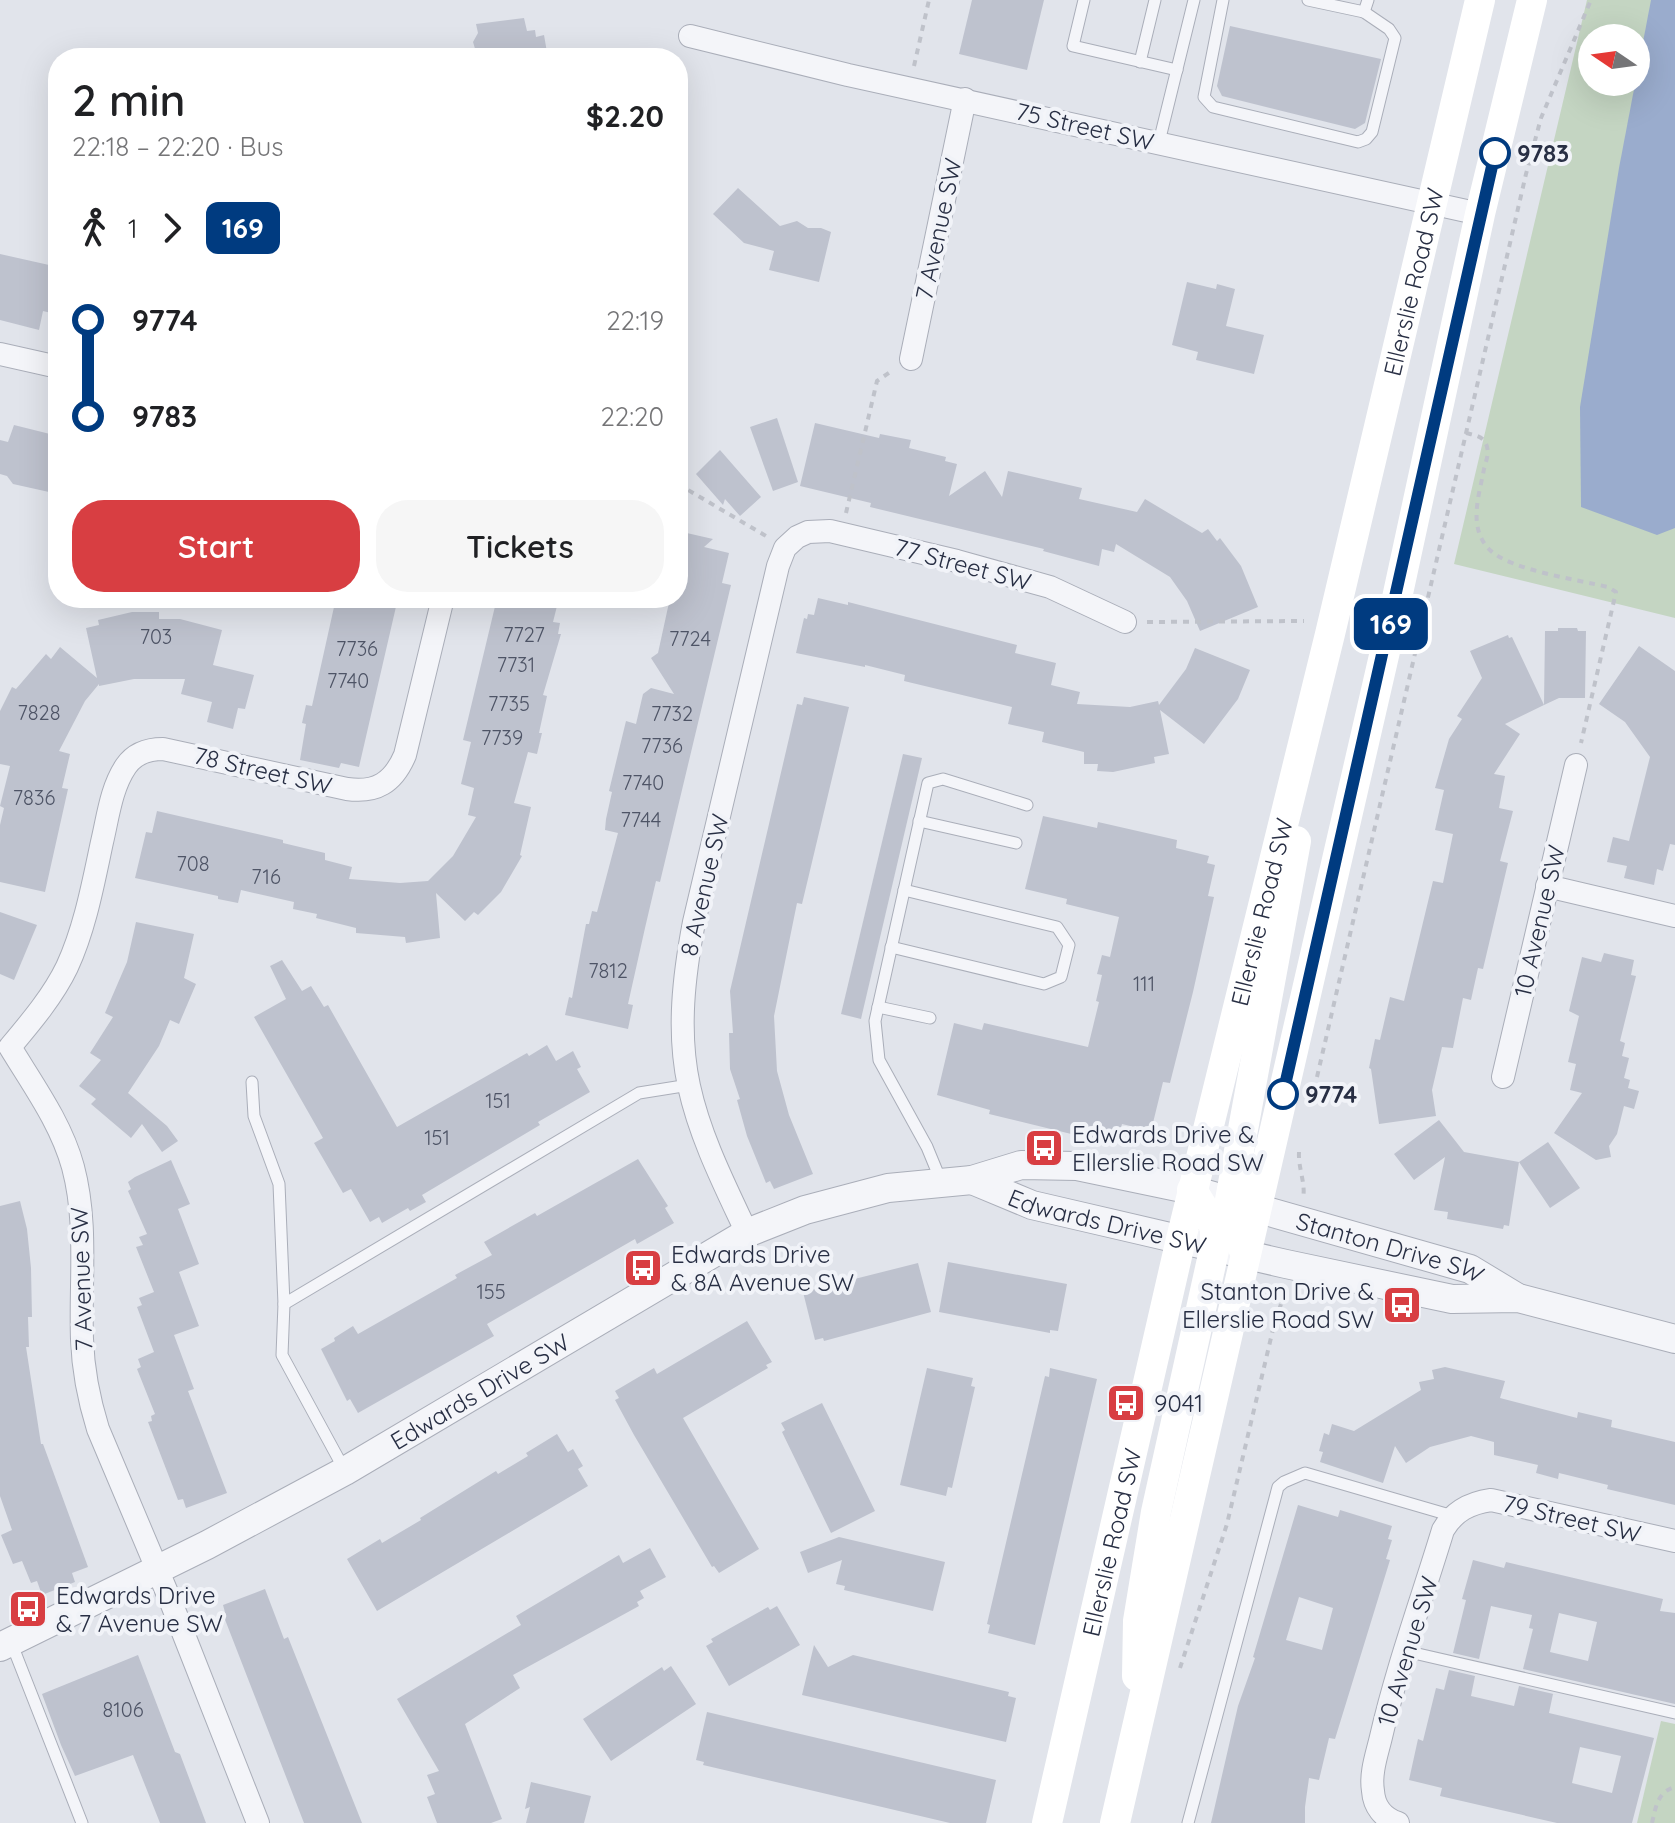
<!DOCTYPE html>
<meta charset="utf-8">
<style>
body{margin:0;font-family:Quicksand,sans-serif;background:#f6f6f6;color:#202124;height:100vh;display:flex;flex-direction:column;font-size:30px;white-space:nowrap}
*{box-sizing:border-box;margin:0}
p{font-size:26px;color:#757577}
.icon{flex:none;width:44px;height:44px;fill:none;stroke:currentColor;stroke-width:2;stroke-linecap:round;stroke-linejoin:round}
.map{position:relative;flex:1;overflow:hidden}
.panel{position:absolute;left:48px;top:48px;width:640px;height:560px;display:flex;flex-direction:column;background:#fff;border-radius:32px;box-shadow:0 8px 32px #0002}
.panel>*{flex:none}
.badge{padding:0 16px;border-radius:12px;font-size:28px;line-height:52px}
.needle{width:52px;rotate:283deg}
.tools{position:absolute;left:1578px;top:24px;display:grid;gap:16px}
.tools a{display:grid;place-items:center;width:72px;height:72px;border-radius:50%;background:#fff;box-shadow:0 8px 32px #0002;font-size:40px}
.map>.badge{position:absolute;translate:-50% -50%;box-shadow:0 0 0 4px #fff}
.legs{display:flex;align-items:center;gap:12px;height:88px;padding:0 24px;font-size:26px}
.legs p{margin-inline-start:auto}
.headline{display:flex;align-items:center;justify-content:space-between;height:136px;padding:0 24px}
h1{font-size:44px;font-weight:600;line-height:60px}
.cta{display:flex;gap:16px;margin-top:auto;padding:16px 24px}
.cta a{flex:1;height:92px;border-radius:32px;background:#d83e42;color:#fff;font-size:32px;font-weight:600;line-height:92px;text-align:center}
.cta a+a{background:#f6f6f6;color:#202124}
ul{padding:0 24px;list-style:none}
li{display:flex;align-items:center;gap:28px;height:96px;font-size:30px}
li i{display:grid;place-items:center;width:12px;height:100%;margin:0 10px;background:currentColor}
li i::after{content:'';width:20px;height:20px;margin:-10px;border:6px solid;border-radius:50%;background:#fff}
li p{margin-inline-start:auto}
li:first-child i{background:linear-gradient(#0000 50%,currentColor 0)}
li:last-child i{background:linear-gradient(currentColor 50%,#0000 0)}
.map>svg:first-child{display:block}
.green{fill:#c4d5c2;fill-rule:evenodd}
.water{fill:#9aaccd}
.building{fill:#bec2ce;fill-rule:evenodd}
.lines{fill:none;stroke-linecap:round;stroke-linejoin:round}
.service-casing{stroke:#aaaeb9;stroke-width:13}
.minor-casing{stroke:#aaaeb9;stroke-width:24}
.tertiary-casing{stroke:#aaaeb9;stroke-width:30}
.path{stroke:#bfc2ca;stroke-width:4;stroke-dasharray:6 6;stroke-linecap:butt}
.service{stroke:#f4f5f9;stroke-width:11}
.minor{stroke:#f4f5f9;stroke-width:22}
.tertiary{stroke:#f4f5f9;stroke-width:28}
.secondary{stroke:#fff;stroke-width:30}
.line-1-casing{stroke:#fff;stroke-width:18}
.line-1{stroke:#003b80;stroke-width:12}
.stop-1-dot{fill:#fff;stroke:#003b80;stroke-width:4}
.labels{text-anchor:middle;dominant-baseline:central;stroke-width:8;stroke-linejoin:round;paint-order:stroke}
.number-label{font-size:20px;fill:#4e5466}
.street-label{font-size:24px;fill:#282f44;stroke:#f1f3f8}
.stop-label{font-size:24px;font-weight:bold;fill:#282f44;stroke:#f1f3f8;text-anchor:start}
.poi-label{font-size:24px;fill:#282f44;stroke:#f1f3f8;text-anchor:start}
</style>
<div class="map">
<svg width="1675" height="1823" viewBox="0 0 1675 1823">
<rect width="100%" height="100%" fill="#e1e4eb"/>
<!-- green -->
<g class="green">
<path d="M1587 0H1675V618L1454 564ZM1592 38H1636V82H1592Z"/>
<polygon points="1661,1721 1675,1724 1675,1823 1637,1823"/>
</g>
<!-- water -->
<polygon class="water" points="1651,0 1675,0 1675,528 1657,535 1581,507 1580,407 1619,168"/>
<!-- building -->
<g class="building">
<polygon points="972,0 1044,0 1027,70 959,54"/>
<polygon points="524,18 527,31 535,30 536,37 544,35 548,58 484,58 476,52 473,42 478,33 476,24"/>
<polygon points="1230,26 1381,59 1365,123 1355,129 1222,96 1217,86"/>
<polygon points="738,188 780,226 797,221 808,228 821,228 831,232 819,282 769,270 774,251 744,243 713,214"/>
<polygon points="0,254 58,267 58,282 51,313 43,311 39,330 0,320"/>
<polygon points="1187,282 1216,289 1217,284 1235,289 1226,326 1264,335 1254,374 1196,360 1198,352 1172,345"/>
<polygon points="777,418 798,482 773,491 750,427"/>
<polygon points="815,423 879,438 880,434 911,440 909,448 946,457 945,461 957,464 949,496 985,471 1002,497 1008,471 1082,488 1079,499 1137,512 1145,499 1202,533 1208,529 1217,541 1220,538 1241,566 1258,607 1200,631 1187,601 1170,577 1116,544 1114,552 1102,549 1099,566 1043,551 1044,549 870,507 871,503 800,486"/>
<polygon points="14,425 58,436 58,494 13,484 7,476 0,474 0,440 8,442"/>
<polygon points="720,450 761,497 740,516 725,499 723,505 696,474"/>
<polygon points="678,531 713,539 704,547 729,553 722,583 731,585 660,882 656,881 645,928 628,1004 633,1005 628,1029 565,1015 569,997 572,998 586,924 589,924 592,911 597,912 618,833 605,830 606,819 612,792 609,791 626,721 636,724 643,694 651,688 674,694 651,658 658,653 670,598 678,598"/>
<polygon points="336,598 398,598 359,767 341,763 339,768 300,760 306,724 302,723 306,705 312,706"/>
<polygon points="497,598 559,598 553,622 560,623 558,634 561,634 543,695 547,696 539,733 542,733 537,754 528,752 514,803 531,807 520,855 522,856 501,892 478,915 474,912 465,921 436,893 440,938 406,943 405,937 356,933 356,928 316,918 317,914 293,909 294,902 241,890 238,903 218,899 218,896 135,878 146,832 152,833 157,811 283,840 283,843 325,853 325,860 352,867 349,879 400,883 428,881 453,856 476,817 468,815 474,788 461,784 471,742 463,740"/>
<polygon points="818,598 848,605 848,602 1017,645 1015,653 1056,663 1051,685 1080,692 1077,704 1130,707 1158,701 1159,705 1186,669 1195,648 1250,670 1238,699 1204,744 1160,710 1169,754 1154,757 1155,763 1113,772 1097,771 1098,764 1084,764 1084,752 1042,742 1044,732 1008,724 1012,707 904,681 905,675 865,665 865,667 796,653 804,618 807,619 808,614 814,615"/>
<polygon points="132,612 159,612 159,619 180,619 222,630 213,665 254,675 245,709 238,708 233,729 207,722 212,702 181,694 185,679 134,679 99,686 99,684 85,701 59,751 70,754 62,788 68,789 45,892 0,882 0,825 4,808 0,806 10,766 0,764 0,711 12,687 16,689 46,654 51,659 60,647 97,678 86,628 99,625 98,620"/>
<polygon points="1558,628 1577,628 1578,631 1586,631 1585,698 1559,698 1544,705 1545,631 1558,631"/>
<polygon points="1508,635 1509,638 1512,637 1544,705 1505,724 1520,734 1494,774 1505,776 1499,808 1513,811 1500,861 1508,863 1483,969 1478,968 1471,1000 1463,998 1453,1048 1442,1047 1432,1090 1436,1116 1379,1124 1371,1069 1369,1068 1375,1039 1380,1040 1390,997 1404,1001 1433,881 1443,883 1453,834 1435,830 1444,790 1435,788 1449,739 1462,719 1457,716 1482,678 1470,651"/>
<polygon points="1639,646 1675,671 1675,845 1670,844 1663,871 1657,869 1654,885 1624,878 1627,866 1607,862 1613,837 1629,841 1650,757 1625,722 1599,704"/>
<polygon points="804,697 849,707 802,904 797,903 774,1016 777,1071 789,1115 813,1174 774,1189 770,1181 766,1183 747,1136 737,1100 740,1099 730,1069 729,1033 733,1033 730,991 797,704 802,705"/>
<polygon points="903,754 922,758 861,1019 841,1014"/>
<polygon points="1043,816 1097,828 1098,822 1177,840 1176,848 1209,856 1207,863 1215,865 1208,896 1214,897 1193,992 1170,1083 1163,1082 1151,1131 1122,1124 1118,1138 1106,1136 1104,1142 989,1114 990,1110 937,1095 954,1023 982,1030 984,1023 1088,1047 1099,1002 1096,1001 1102,975 1097,974 1102,955 1110,957 1119,917 1066,904 1067,899 1025,889"/>
<polygon points="0,912 37,925 14,980 0,974"/>
<polygon points="136,922 194,934 184,978 196,984 179,1024 170,1020 159,1046 128,1093 167,1126 178,1141 162,1152 142,1124 131,1138 91,1104 96,1099 79,1086 101,1060 90,1053 113,1017 105,1013 127,962"/>
<polygon points="1604,953 1634,960 1631,975 1636,976 1620,1041 1625,1043 1622,1056 1629,1058 1624,1078 1630,1080 1628,1088 1639,1091 1634,1109 1624,1106 1617,1134 1609,1146 1611,1157 1596,1160 1554,1133 1582,1093 1570,1090 1576,1064 1568,1062 1579,1016 1569,1011 1582,957 1601,962"/>
<polygon points="282,960 302,991 311,986 324,1007 328,1005 397,1127 527,1053 529,1056 547,1045 556,1061 573,1051 581,1067 577,1069 590,1092 538,1122 540,1125 422,1195 426,1202 410,1211 408,1208 382,1223 379,1217 370,1222 351,1189 343,1193 321,1155 314,1143 323,1138 254,1017 286,999 270,966"/>
<polygon points="1439,1120 1464,1152 1519,1162 1548,1142 1580,1188 1550,1208 1519,1162 1509,1226 1504,1225 1503,1229 1447,1219 1448,1212 1434,1210 1445,1157 1414,1180 1394,1154"/>
<polygon points="638,1159 668,1206 665,1208 674,1223 637,1244 635,1239 487,1324 494,1336 358,1413 350,1399 347,1401 321,1349 335,1341 334,1338 353,1326 358,1334 457,1278 455,1275 492,1255 484,1242 535,1213 537,1216"/>
<polygon points="171,1160 190,1204 178,1209 199,1264 179,1272 199,1326 174,1335 194,1389 188,1391 227,1493 186,1508 183,1499 178,1500 148,1422 152,1421 151,1416 155,1414 137,1369 141,1367 138,1359 154,1352 137,1307 142,1305 139,1298 154,1292 136,1247 143,1245 139,1237 147,1234 128,1191 131,1189 128,1182 135,1177"/>
<polygon points="20,1201 27,1229 31,1268 32,1317 28,1317 29,1347 26,1347 41,1444 43,1444 88,1567 72,1573 75,1582 42,1595 37,1581 31,1583 22,1561 13,1564 1,1535 12,1530 0,1496 0,1206"/>
<polygon points="948,1262 1067,1284 1058,1331 1050,1330 1050,1333 939,1312"/>
<polygon points="918,1263 931,1312 824,1341 823,1338 815,1340 803,1292"/>
<polygon points="747,1321 772,1362 766,1365 768,1368 683,1418 759,1549 719,1573 714,1566 712,1567 634,1435 615,1400 619,1398 615,1391 654,1368 657,1374"/>
<polygon points="1445,1367 1505,1381 1500,1398 1577,1418 1578,1412 1612,1420 1611,1427 1675,1442 1675,1505 1607,1489 1608,1485 1559,1473 1558,1479 1536,1473 1538,1465 1494,1455 1494,1442 1471,1436 1430,1447 1406,1463 1395,1446 1383,1483 1320,1462 1323,1452 1319,1451 1324,1433 1329,1435 1332,1424 1354,1431 1421,1390 1419,1382 1434,1379 1432,1370"/>
<polygon points="927,1368 973,1378 971,1386 975,1387 952,1488 948,1487 946,1496 900,1485"/>
<polygon points="1050,1368 1097,1379 1035,1645 988,1633 990,1625 987,1624 1045,1376 1049,1377"/>
<polygon points="822,1403 875,1511 831,1533 782,1432 785,1430 781,1423"/>
<polygon points="557,1434 568,1452 573,1449 583,1466 578,1469 588,1486 377,1611 347,1559 380,1539 382,1543 421,1520 420,1518 496,1471 498,1474 528,1456 526,1453"/>
<path d="M1298 1505 1338 1517 1340 1510 1392 1526 1388 1539 1392 1540 1386 1559 1390 1560 1335 1739 1329 1738 1319 1780 1309 1778 1305 1807V1823H1211L1238 1706 1255 1658 1253 1657ZM1299 1597 1333 1608 1322 1650 1286 1640Z"/>
<polygon points="839,1537 945,1562 933,1611 844,1590 845,1586 836,1584 842,1560 808,1573 800,1552"/>
<polygon points="650,1548 666,1577 640,1591 644,1598 637,1602 639,1606 513,1675 520,1688 465,1724 502,1819 491,1823 437,1823 427,1797 435,1794 427,1775 439,1771 397,1699 521,1625 516,1616 619,1555 623,1563"/>
<path d="M1473 1560 1504 1568 1506 1562 1663 1599 1660 1611 1675 1613V1704L1523 1669 1533 1629 1529 1628 1532 1615 1491 1606 1479 1659 1453 1653 1466 1600 1462 1599ZM1559 1613 1597 1622 1588 1661 1550 1652Z"/>
<polygon points="265,1589 284,1639 288,1637 362,1823 304,1823 224,1617 226,1616 223,1605"/>
<polygon points="777,1606 800,1645 729,1686 706,1646 713,1642 711,1639 734,1626 768,1607 770,1610"/>
<polygon points="814,1645 828,1667 853,1655 1009,1692 1008,1696 1016,1698 1006,1742 802,1695"/>
<polygon points="138,1655 175,1752 180,1754 206,1823 160,1823 133,1755 75,1776 61,1745 42,1694"/>
<polygon points="671,1666 696,1704 611,1761 583,1719 662,1667 664,1671"/>
<path d="M1449 1670 1475 1676 1471 1696 1514 1706 1519 1686 1558 1695 1553 1694 1549 1713 1654 1738 1632 1823H1557L1440 1796 1442 1788 1409 1780 1418 1739 1423 1741 1436 1688 1444 1690ZM1580 1747 1621 1756 1612 1793 1572 1783Z"/>
<polygon points="707,1712 996,1780 986,1823 950,1823 703,1765 704,1762 696,1760"/>
<polygon points="531,1782 591,1796 584,1823 526,1823 530,1807 525,1809"/>
</g>
<g class="lines">
<!-- service casing -->
<g class="service-casing">
<g id="service">
<polyline points="1084,0 1073,46 1177,70"/>
<polyline points="1223,0 1204,97 1213,107 1358,142 1366,139 1372,132 1395,38 1389,29 1364,12"/>
<polyline points="1308,0 1364,12 1368,0"/>
<polyline points="1140,62 1155,0"/>
<polyline points="1159,142 1194,0"/>
<polyline points="919,821 1016,843"/>
<polyline points="891,947 1044,984 1061,977 1069,945 1057,927 904,890"/>
<polyline points="878,1007 930,1018"/>
<polyline points="252,1082 254,1116 279,1184 284,1304 282,1355 344,1469"/>
<polyline points="941,1181 927,1147 879,1060 875,1021 928,783 943,779 1027,805"/>
<polyline points="284,1304 639,1093 689,1085"/>
<polyline points="11,1642 82,1823"/>
<polyline points="1405,1651 1675,1713"/>
<polyline points="1188,1823 1278,1487 1284,1482 1305,1473 1453,1516"/>
</g>
</g>
<!-- minor casing -->
<g class="minor-casing">
<g id="minor">
<polyline points="690,36 848,75 1480,214"/>
<polyline points="0,354 58,367"/>
<polyline points="911,359 965,99"/>
<polyline points="1547,886 1675,916"/>
<polyline points="1503,1077 1576,765"/>
<path d="M747 1233C725 1186 700 1137 689 1086 677 1031 684 975 694 922L778 566 785 548 797 537 808 532 830 531 957 561 1050 587 1125 622"/>
<path d="M258 1823 171 1602 98 1429C89 1400 83 1370 82 1339 80 1281 88 1223 73 1167 61 1123 33 1085 10 1047 31 1022 53 996 67 967 85 928 93 884 102 842 108 817 111 788 126 766 135 753 148 749 163 749L347 789C376 793 393 783 405 755L443 598"/>
<path d="M1398 1823C1383 1818 1374 1806 1373 1791 1370 1773 1377 1754 1381 1737 1397 1667 1422 1599 1443 1530 1454 1511 1470 1503 1491 1500L1675 1541"/>
</g>
</g>
<!-- tertiary casing -->
<g class="tertiary-casing">
<g id="tertiary">
<path id="s1" d="M972 1180 1032 1205 1286 1264 1452 1299 1518 1298 1675 1339"/>
<path id="s2" d="M0 1647 207 1545 345 1471 747 1233 805 1210 888 1188 972 1180 1021 1165 1077 1166 1192 1190 1470 1269 1518 1298"/>
</g>
</g>
<!-- path -->
<g class="path">
<polyline points="914,66 929,0"/>
<path d="M1466 433C1474 435 1483 436 1486 444 1490 452 1486 461 1484 469 1479 496 1467 529 1491 551 1512 570 1578 580 1608 587L1616 592 1581 743"/>
<polyline points="678,484 766,536"/>
<polyline points="846,513 877,381 893,370"/>
<polyline points="1147,622 1304,621"/>
<polyline points="1317,1077 1526,174 1541,118 1591,0"/>
<path d="M1299 1152C1298 1168 1306 1184 1303 1198"/>
<polyline points="1180,1668 1227,1524 1274,1325 1282,1301 1280,1288"/>
<path d="M1652 1823C1656 1807 1657 1792 1675 1787"/>
</g>
<!-- service -->
<use href="#service" class="service"/>
<!-- minor -->
<use href="#minor" class="minor"/>
<!-- tertiary -->
<use href="#tertiary" class="tertiary"/>
<!-- secondary -->
<g class="secondary">
<polyline points="1243,1248 1230,1217 1230,1200 1296,841"/>
<polyline points="1137,1676 1138,1621 1156,1512 1215,1246 1215,1227 1192,1190"/>
<path id="s3" d="M1047 1823 1181 1239 1330 634 1480 0"/>
<polyline points="1115,1823 1392,621 1480,214 1532,0"/>
</g>
</g>
<g class="lines">
<!-- line-1 casing -->
<g class="line-1-casing">
<polyline id="line-1" points="1283,1094 1495,153"/>
</g>
<!-- line-1 -->
<use href="#line-1" class="line-1"/>
</g>
<!-- icons -->
<defs>
<g id="bus-square" transform="scale(2)"><rect x="-9" y="-9" width="18" height="18" rx="4" fill="#d83e42" stroke="#f1f3f8"/><path d="M-5-6H5V4H4V6H2V4H-2V6H-4V4H-5ZM-3.5-4V0h7V-4ZM-3.5 1.2v1.5H-2V1.2ZM2 1.2v1.5H3.5V1.2Z" fill="#fff"/></g>
</defs>
<g fill-rule="evenodd">
<use href="#bus-square" x="1044" y="1148"/>
<use href="#bus-square" x="643" y="1268"/>
<use href="#bus-square" x="1402" y="1305"/>
<use href="#bus-square" x="1126" y="1403"/>
<use href="#bus-square" x="28" y="1609"/>
</g>
<!-- markers -->
<g class="stop-1-dot">
<circle cx="1495" cy="153" r="14"/>
<circle cx="1283" cy="1094" r="14"/>
</g>
<g class="labels">
<!-- number labels -->
<g class="number-label">
<text x="524" y="634">7727</text>
<text x="156" y="636">703</text>
<text x="690" y="638">7724</text>
<text x="357" y="648">7736</text>
<text x="516" y="664">7731</text>
<text x="348" y="680">7740</text>
<text x="509" y="703">7735</text>
<text x="39" y="712">7828</text>
<text x="672" y="713">7732</text>
<text x="502" y="737">7739</text>
<text x="662" y="745">7736</text>
<text x="643" y="782">7740</text>
<text x="34" y="797">7836</text>
<text x="641" y="819">7744</text>
<text x="193" y="863">708</text>
<text x="266" y="876">716</text>
<text x="608" y="970">7812</text>
<text x="1144" y="983">111</text>
<text x="498" y="1100">151</text>
<text x="437" y="1137">151</text>
<text x="491" y="1291">155</text>
<text x="123" y="1709">8106</text>
</g>
<!-- street labels -->
<g class="street-label">
<text transform="translate(1085 126) rotate(13)">75 Street SW</text>
<text transform="translate(938 229) rotate(-78)">7 Avenue SW</text>
<text stroke="none"><textPath href="#s3" startOffset="1584">Ellerslie Road SW</textPath></text>
<text transform="translate(963 564) rotate(15)">77 Street SW</text>
<text transform="translate(263 770) rotate(13)">78 Street SW</text>
<text transform="translate(704 885) rotate(-77)">8 Avenue SW</text>
<text stroke="none"><textPath href="#s3" startOffset="936">Ellerslie Road SW</textPath></text>
<text transform="translate(1539 921) rotate(-77)">10 Avenue SW</text>
<text stroke="none"><textPath href="#s1" startOffset="142">Edwards Drive SW</textPath></text>
<text stroke="none"><textPath href="#s2" startOffset="1518">Stanton Drive SW</textPath></text>
<text transform="translate(81 1279) rotate(-92)">7 Avenue SW</text>
<text stroke="none"><textPath href="#s2" startOffset="544">Edwards Drive SW</textPath></text>
<text transform="translate(1572 1518) rotate(13)">79 Street SW</text>
<text stroke="none"><textPath href="#s3" startOffset="288">Ellerslie Road SW</textPath></text>
<text transform="translate(1407 1651) rotate(-73)">10 Avenue SW</text>
</g>
<!-- stop labels -->
<g class="stop-label">
<text x="1517" y="153">9783</text>
<text x="1305" y="1094">9774</text>
</g>
<!-- poi labels -->
<g class="poi-label">
<text x="1072" y="1134">Edwards Drive &amp;<tspan x="1072" dy="28">Ellerslie Road SW</tspan></text>
<text x="671" y="1254">Edwards Drive<tspan x="671" dy="28">&amp; 8A Avenue SW</tspan></text>
<text x="1374" y="1291" text-anchor="end">Stanton Drive &amp;<tspan x="1374" dy="28">Ellerslie Road SW</tspan></text>
<text x="1154" y="1403">9041</text>
<text x="56" y="1595">Edwards Drive<tspan x="56" dy="28">&amp; 7 Avenue SW</tspan></text>
</g>
</g>
</svg>
<div class="tools">
<a><svg class="needle" viewBox="-14 -14 28 28"><path d="M0-13l5 13h-10z" fill="#e53935"/><path d="M0 13l5-13h-10z" fill="#757577"/></svg></a>
</div>
<b class="badge" style="left:1391px;top:624px;background:#003b80;color:#fff">169</b>
<section class="panel">
<div class="headline"><div><h1>2 min</h1><p>22:18 – 22:20 · Bus</p></div><b>$2.20</b></div>
<div class="legs"><svg class="icon" aria-label="walk" viewBox="0 0 24 24"><circle cx="13" cy="4" r="2"/><path d="M13 8l-2 6 4 7M11 14l-3 7M7 12l3-4h3l4 4"/></svg>1<svg class="icon" aria-label="forward" viewBox="0 0 24 24"><path d="M9 5l7 7-7 7"/></svg><b class="badge" style="background:#003b80;color:#fff">169</b></div>
<ul>
<li><i style="color:#003b80"></i><b>9774</b><p>22:19</p></li>
<li><i style="color:#003b80"></i><b>9783</b><p>22:20</p></li>
</ul>
<div class="cta"><a>Start</a><a>Tickets</a></div>
</section>
</div>
